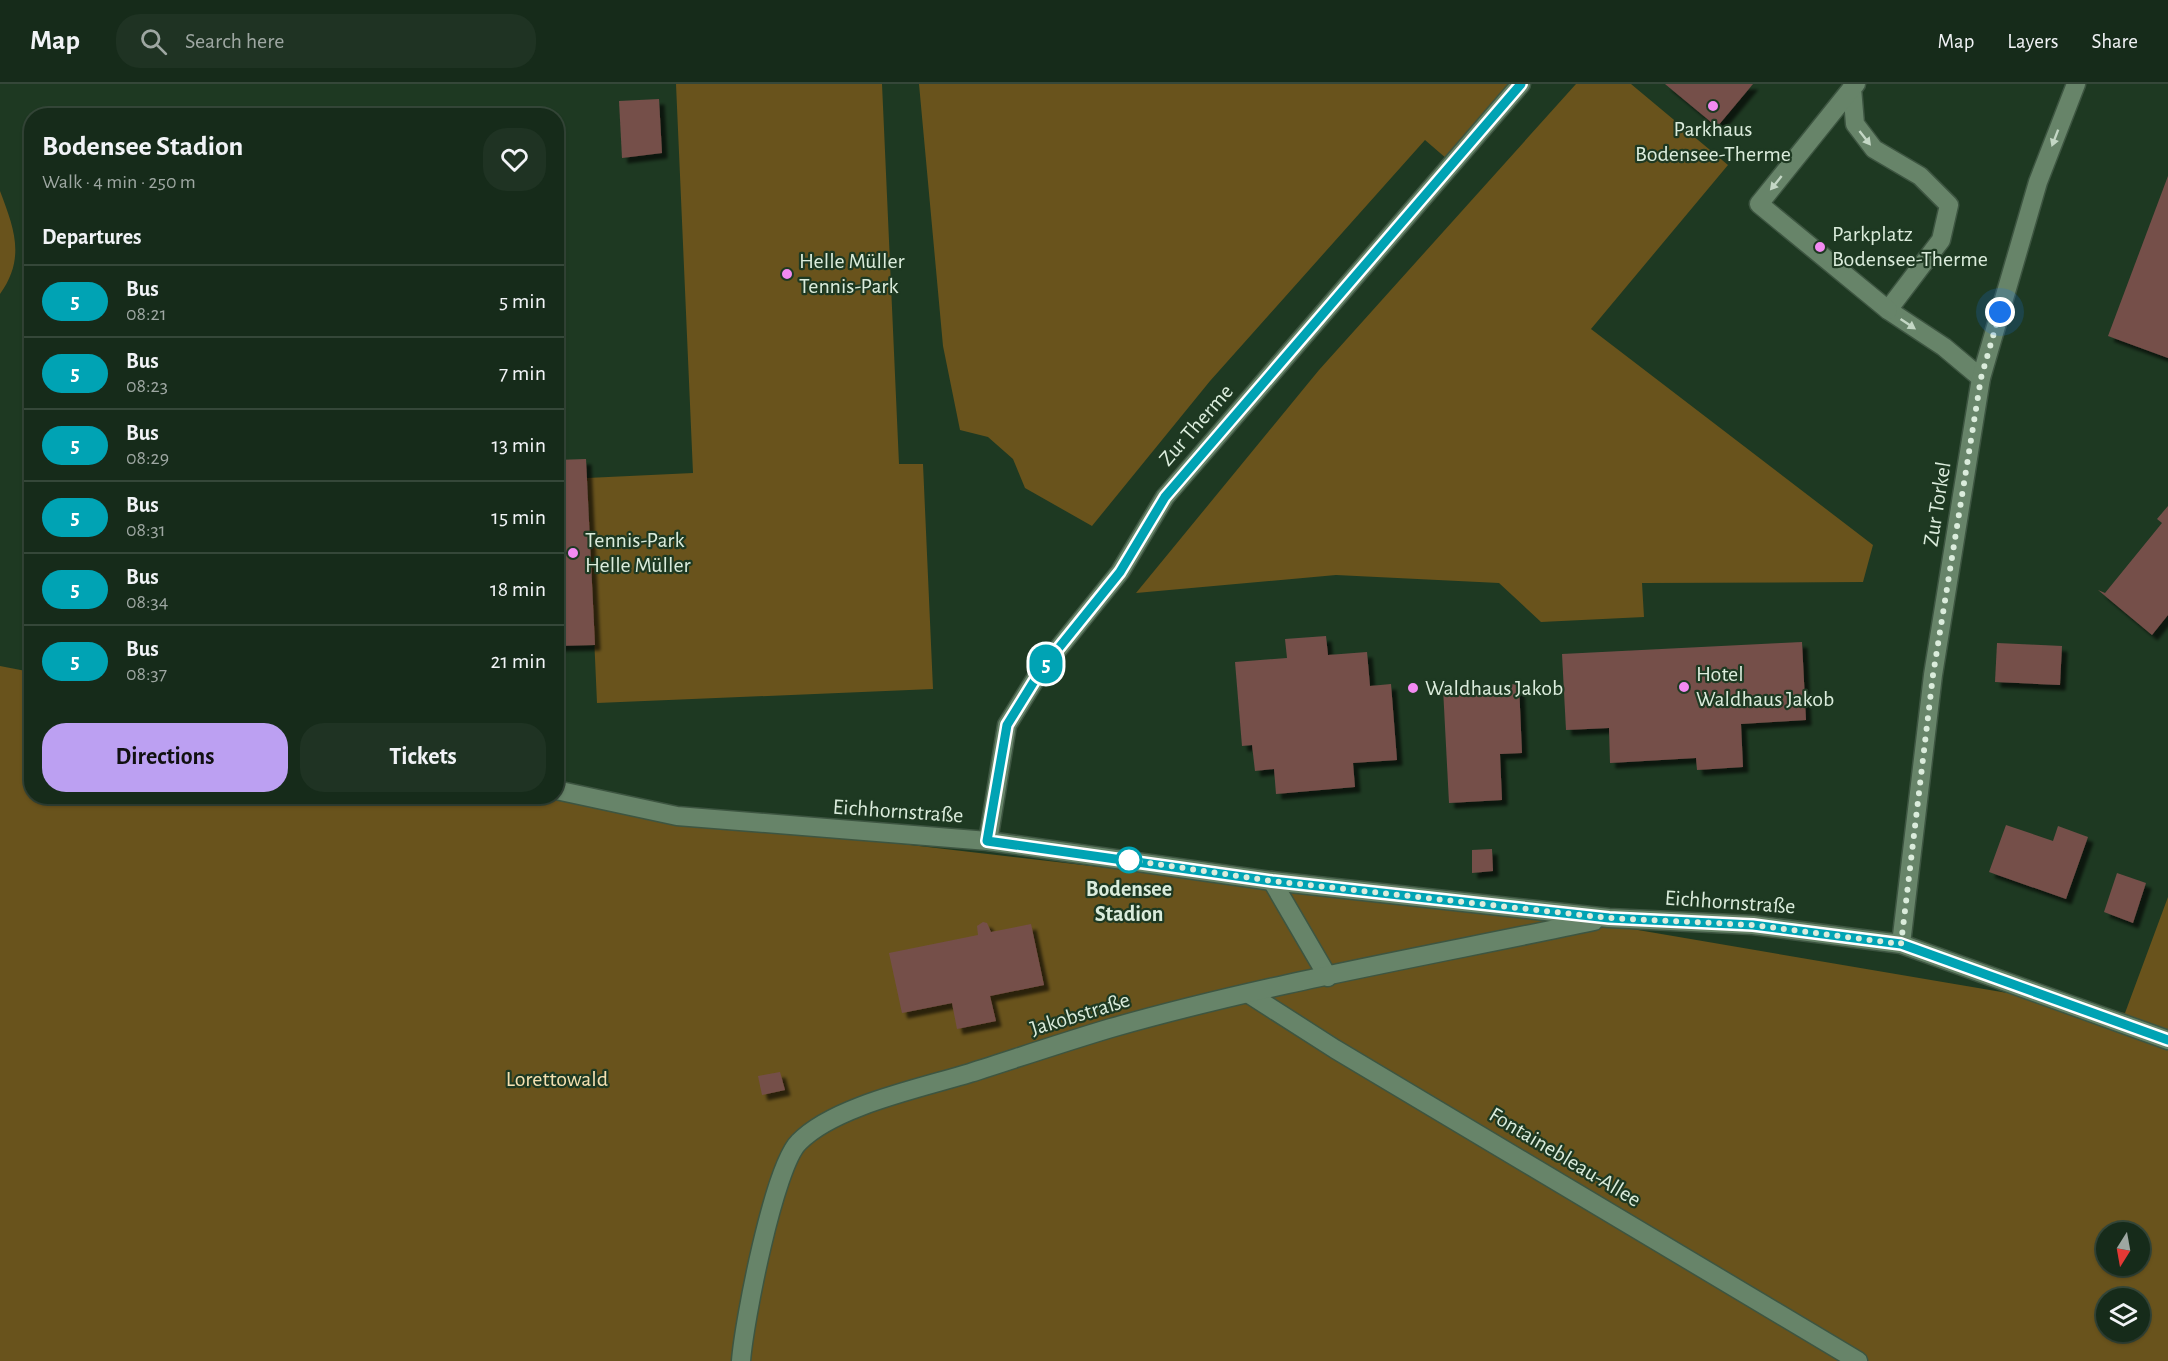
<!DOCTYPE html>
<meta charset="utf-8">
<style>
body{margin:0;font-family:"Alegreya Sans",sans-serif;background:#1f3323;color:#f1f3f6;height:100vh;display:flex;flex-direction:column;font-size:22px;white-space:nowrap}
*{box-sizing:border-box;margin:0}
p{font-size:20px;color:#9ea7a2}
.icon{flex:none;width:33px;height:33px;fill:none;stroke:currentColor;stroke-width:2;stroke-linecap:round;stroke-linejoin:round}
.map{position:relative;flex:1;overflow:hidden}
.panel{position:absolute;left:24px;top:24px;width:540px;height:696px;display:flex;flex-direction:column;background:#162b1a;border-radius:24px;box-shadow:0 2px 4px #0004,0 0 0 2px #354739}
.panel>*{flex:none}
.badge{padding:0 12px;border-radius:20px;font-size:21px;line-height:39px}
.needle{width:39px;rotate:191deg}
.fabs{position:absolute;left:2096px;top:1138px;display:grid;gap:12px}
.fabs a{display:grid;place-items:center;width:54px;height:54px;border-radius:50%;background:#162b1a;box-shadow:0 2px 4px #0004,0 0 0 2px #354739;font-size:30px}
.you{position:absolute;width:30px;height:30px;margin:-15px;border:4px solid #fff;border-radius:50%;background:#1a73e8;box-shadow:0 0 0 9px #1a73e833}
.map>.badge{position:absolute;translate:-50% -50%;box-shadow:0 0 0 3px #fff}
h2{padding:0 18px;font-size:22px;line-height:54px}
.round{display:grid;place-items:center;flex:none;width:63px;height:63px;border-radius:24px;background:#1f3323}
.summary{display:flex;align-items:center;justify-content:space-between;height:102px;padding:0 18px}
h1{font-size:28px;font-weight:700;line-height:45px}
.action{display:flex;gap:12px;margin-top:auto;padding:12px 18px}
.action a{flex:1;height:69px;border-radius:24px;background:#bca0f2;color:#111;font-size:24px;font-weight:700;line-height:69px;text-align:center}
.action a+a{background:#1f3323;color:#f1f3f6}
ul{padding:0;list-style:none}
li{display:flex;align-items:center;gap:18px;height:72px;padding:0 18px;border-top:2px solid #354739}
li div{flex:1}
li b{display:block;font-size:22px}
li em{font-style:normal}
li .badge{min-width:66px;font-weight:700;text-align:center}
header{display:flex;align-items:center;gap:36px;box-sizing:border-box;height:84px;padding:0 30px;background:#162b1a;border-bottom:2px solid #354739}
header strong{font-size:28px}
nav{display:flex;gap:33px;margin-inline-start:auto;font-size:21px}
.search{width:420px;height:54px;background:#1f3323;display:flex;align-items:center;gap:15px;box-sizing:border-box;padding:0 21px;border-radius:24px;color:#9ea7a2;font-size:22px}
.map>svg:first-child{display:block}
.green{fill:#69531c;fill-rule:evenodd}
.building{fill:#754f4a;filter:url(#shadow)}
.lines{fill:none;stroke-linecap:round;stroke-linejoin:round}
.service-casing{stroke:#3d5541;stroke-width:21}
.minor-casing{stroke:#3d5541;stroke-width:21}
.service{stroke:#678469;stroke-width:18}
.minor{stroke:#678469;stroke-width:18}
.oneway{fill:#c4d7c5}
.line-casing{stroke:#fff;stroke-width:14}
.line{stroke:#00a3b4;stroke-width:9}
.walk{stroke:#dbecdc;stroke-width:6;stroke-dasharray:0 10.8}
.poi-dot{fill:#f38af2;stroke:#1e3922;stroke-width:2}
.stop-dot{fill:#fff;stroke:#00a3b4;stroke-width:3}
.labels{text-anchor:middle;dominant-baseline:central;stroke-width:4.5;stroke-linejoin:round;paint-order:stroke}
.poi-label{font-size:22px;fill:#dbecdc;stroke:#1e3922;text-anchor:start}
.street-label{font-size:22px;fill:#dbecdc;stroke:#1e3922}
.stop-label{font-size:22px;font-weight:bold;fill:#dbecdc;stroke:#1e3922}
.park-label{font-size:22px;fill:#f6e1b1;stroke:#1e3922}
</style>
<header>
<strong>Map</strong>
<div class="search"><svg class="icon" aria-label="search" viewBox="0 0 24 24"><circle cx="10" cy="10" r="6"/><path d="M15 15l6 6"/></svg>Search here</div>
<nav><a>Map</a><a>Layers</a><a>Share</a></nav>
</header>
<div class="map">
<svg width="2168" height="1277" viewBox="0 0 2168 1277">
<defs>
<filter id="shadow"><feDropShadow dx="5.5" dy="5.5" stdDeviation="1.5" flood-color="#0009"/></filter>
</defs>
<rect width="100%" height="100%" fill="#1e3922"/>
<!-- green -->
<g class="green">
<polygon points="676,0 882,0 899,380 923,380 933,605 597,619 587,394 693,389"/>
<polygon points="919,0 1509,0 1447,75 1425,56 1210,297 1092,442 1025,404 1013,375 988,353 960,346 943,262"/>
<polygon points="1576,0 1631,0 1728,81 1591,245 1873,461 1863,498 1642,499 1644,533 1541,538 1499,499 1336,491 1136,509 1319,286"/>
<path d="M0 107C14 144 26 174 0 210Z"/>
<path d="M0 582 31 588 32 712H556L739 741 1632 845 2125 929 2168 813V1277H0ZM2106 1149H2139V1182H2106ZM2106 1215H2139V1248H2106Z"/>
</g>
<!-- building -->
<g class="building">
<polygon points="1665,0 1753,0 1717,43"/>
<polygon points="659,15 662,69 622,74 619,17"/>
<polygon points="2168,92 2168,274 2108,252"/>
<polygon points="586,375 595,561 556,562 556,376"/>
<polygon points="2168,422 2168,531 2152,551 2098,506 2105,509 2162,439 2157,435"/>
<polygon points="1326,552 1328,571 1367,568 1370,602 1391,600 1397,676 1353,679 1355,703 1276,710 1274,685 1255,687 1252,661 1242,662 1235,578 1287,574 1285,555"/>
<polygon points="1802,558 1806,636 1741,640 1743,683 1697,686 1696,674 1610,679 1609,644 1566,646 1562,570"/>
<polygon points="1997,559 2062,562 2060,601 1995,598"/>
<polygon points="1519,600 1522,669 1500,670 1502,716 1449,719 1443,604"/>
<polygon points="2006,741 2053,757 2058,742 2088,753 2066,815 1989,788"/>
<polygon points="1492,765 1493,787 1472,789 1472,766"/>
<polygon points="2117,789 2146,799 2133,839 2104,828"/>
<polygon points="983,838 987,839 991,848 1031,840 1044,901 990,912 996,937 957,945 952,919 902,929 889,869 978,851 977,842"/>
<polygon points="780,988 785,1006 762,1011 758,992"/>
</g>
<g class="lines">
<!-- service casing -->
<g class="service-casing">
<g id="service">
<polyline points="1856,0 1852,4 1855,40 1874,65 1920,92 1949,121 1941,156 1888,226 1944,263 1981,294"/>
<polyline points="1852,4 1759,120 1888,226"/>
<polyline points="988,757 1007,641 1041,586 1120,488 1165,413 1521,0"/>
<polyline points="1249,910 1335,965 1858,1277"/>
</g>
</g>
<!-- minor casing -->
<g class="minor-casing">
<g id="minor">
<polyline points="556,706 677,732 988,757 1272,797 1609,834 1753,841 1901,860 2168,956"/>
<polyline points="1272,797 1328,893"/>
<polyline points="1901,860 1933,591 1981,294 2038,98 2076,0"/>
<path d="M741 1277C744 1238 774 1082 799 1058 834 1022 921 1004 970 989 1017 974 1064 958 1111 944 1269 899 1433 871 1594 837"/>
</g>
</g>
<!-- service -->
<use href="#service" class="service"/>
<!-- minor -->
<use href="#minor" class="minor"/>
</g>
<!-- one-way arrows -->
<defs><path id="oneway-solid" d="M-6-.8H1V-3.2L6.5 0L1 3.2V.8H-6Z" transform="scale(1.5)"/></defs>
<g class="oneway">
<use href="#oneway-solid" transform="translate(1865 54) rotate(52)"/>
<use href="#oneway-solid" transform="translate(2055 54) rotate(111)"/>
<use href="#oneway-solid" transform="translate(1776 99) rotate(129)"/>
<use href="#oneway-solid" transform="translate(1908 240) rotate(34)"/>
</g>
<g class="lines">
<!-- line casing -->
<g class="line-casing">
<polyline id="line" points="1521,0 1165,413 1120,488 1041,586 1007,641 987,757 1272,797 1609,834 1753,841 1901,860 2168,956"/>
</g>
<!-- line -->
<use href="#line" class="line"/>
<!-- walk -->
<polyline class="walk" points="1129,776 1272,797 1609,834 1753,841 1901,860 1933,591 1981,294 2000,228"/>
</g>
<!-- markers -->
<g class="poi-dot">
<circle cx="1713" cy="22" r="6"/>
<circle cx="1820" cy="163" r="6"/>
<circle cx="787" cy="190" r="6"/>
<circle cx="573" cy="469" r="6"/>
<circle cx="1684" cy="603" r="6"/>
<circle cx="1413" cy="604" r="6"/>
</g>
<circle class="stop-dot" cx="1129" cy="776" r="12"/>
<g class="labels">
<!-- poi labels -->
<g class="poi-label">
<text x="1713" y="45" text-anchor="middle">Parkhaus<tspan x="1713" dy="25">Bodensee-Therme</tspan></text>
<text x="1832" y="150">Parkplatz<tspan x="1832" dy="25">Bodensee-Therme</tspan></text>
<text x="799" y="177">Helle Müller<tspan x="799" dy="25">Tennis-Park</tspan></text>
<text x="585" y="456">Tennis-Park<tspan x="585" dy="25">Helle Müller</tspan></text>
<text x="1696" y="590">Hotel<tspan x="1696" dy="25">Waldhaus Jakob</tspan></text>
<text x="1425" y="604">Waldhaus Jakob</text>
</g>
<!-- street labels -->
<g class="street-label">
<text transform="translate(1196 341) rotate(-49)">Zur Therme</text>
<text transform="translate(1937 420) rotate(-81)">Zur Torkel</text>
<text transform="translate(898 727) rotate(4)">Eichhornstraße</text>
<text transform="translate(1730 818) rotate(4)">Eichhornstraße</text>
<text transform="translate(1080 930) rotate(-17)">Jakobstraße</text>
<text transform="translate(1565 1073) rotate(31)">Fontainebleau-Allee</text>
</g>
<!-- stop labels -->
<g class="stop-label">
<text x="1129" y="805">Bodensee<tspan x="1129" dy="25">Stadion</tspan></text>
</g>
<!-- park labels -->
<g class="park-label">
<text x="557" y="995">Lorettowald</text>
</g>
</g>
</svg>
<div class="fabs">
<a><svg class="needle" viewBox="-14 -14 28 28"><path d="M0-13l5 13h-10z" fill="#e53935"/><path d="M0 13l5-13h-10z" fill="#9ea7a2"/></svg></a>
<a><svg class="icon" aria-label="layers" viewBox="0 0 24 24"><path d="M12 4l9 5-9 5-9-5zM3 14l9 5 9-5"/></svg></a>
</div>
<div class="you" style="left:2000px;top:228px"></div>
<b class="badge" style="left:1046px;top:580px;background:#00a3b4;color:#fff">5</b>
<section class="panel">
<div class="summary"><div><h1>Bodensee Stadion</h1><p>Walk · 4 min · 250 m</p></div><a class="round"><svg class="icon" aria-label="heart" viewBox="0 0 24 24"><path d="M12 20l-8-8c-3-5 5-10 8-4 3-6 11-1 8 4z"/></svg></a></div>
<h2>Departures</h2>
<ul>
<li><span class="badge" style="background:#00a3b4;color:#fff">5</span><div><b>Bus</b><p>08:21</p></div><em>5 min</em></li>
<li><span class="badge" style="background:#00a3b4;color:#fff">5</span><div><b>Bus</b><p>08:23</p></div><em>7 min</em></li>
<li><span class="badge" style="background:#00a3b4;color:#fff">5</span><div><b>Bus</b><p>08:29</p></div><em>13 min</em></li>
<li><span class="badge" style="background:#00a3b4;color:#fff">5</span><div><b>Bus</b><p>08:31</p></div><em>15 min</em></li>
<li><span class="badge" style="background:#00a3b4;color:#fff">5</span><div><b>Bus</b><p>08:34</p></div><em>18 min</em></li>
<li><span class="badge" style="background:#00a3b4;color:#fff">5</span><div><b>Bus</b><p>08:37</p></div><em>21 min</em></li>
</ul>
<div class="action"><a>Directions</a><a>Tickets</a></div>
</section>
</div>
